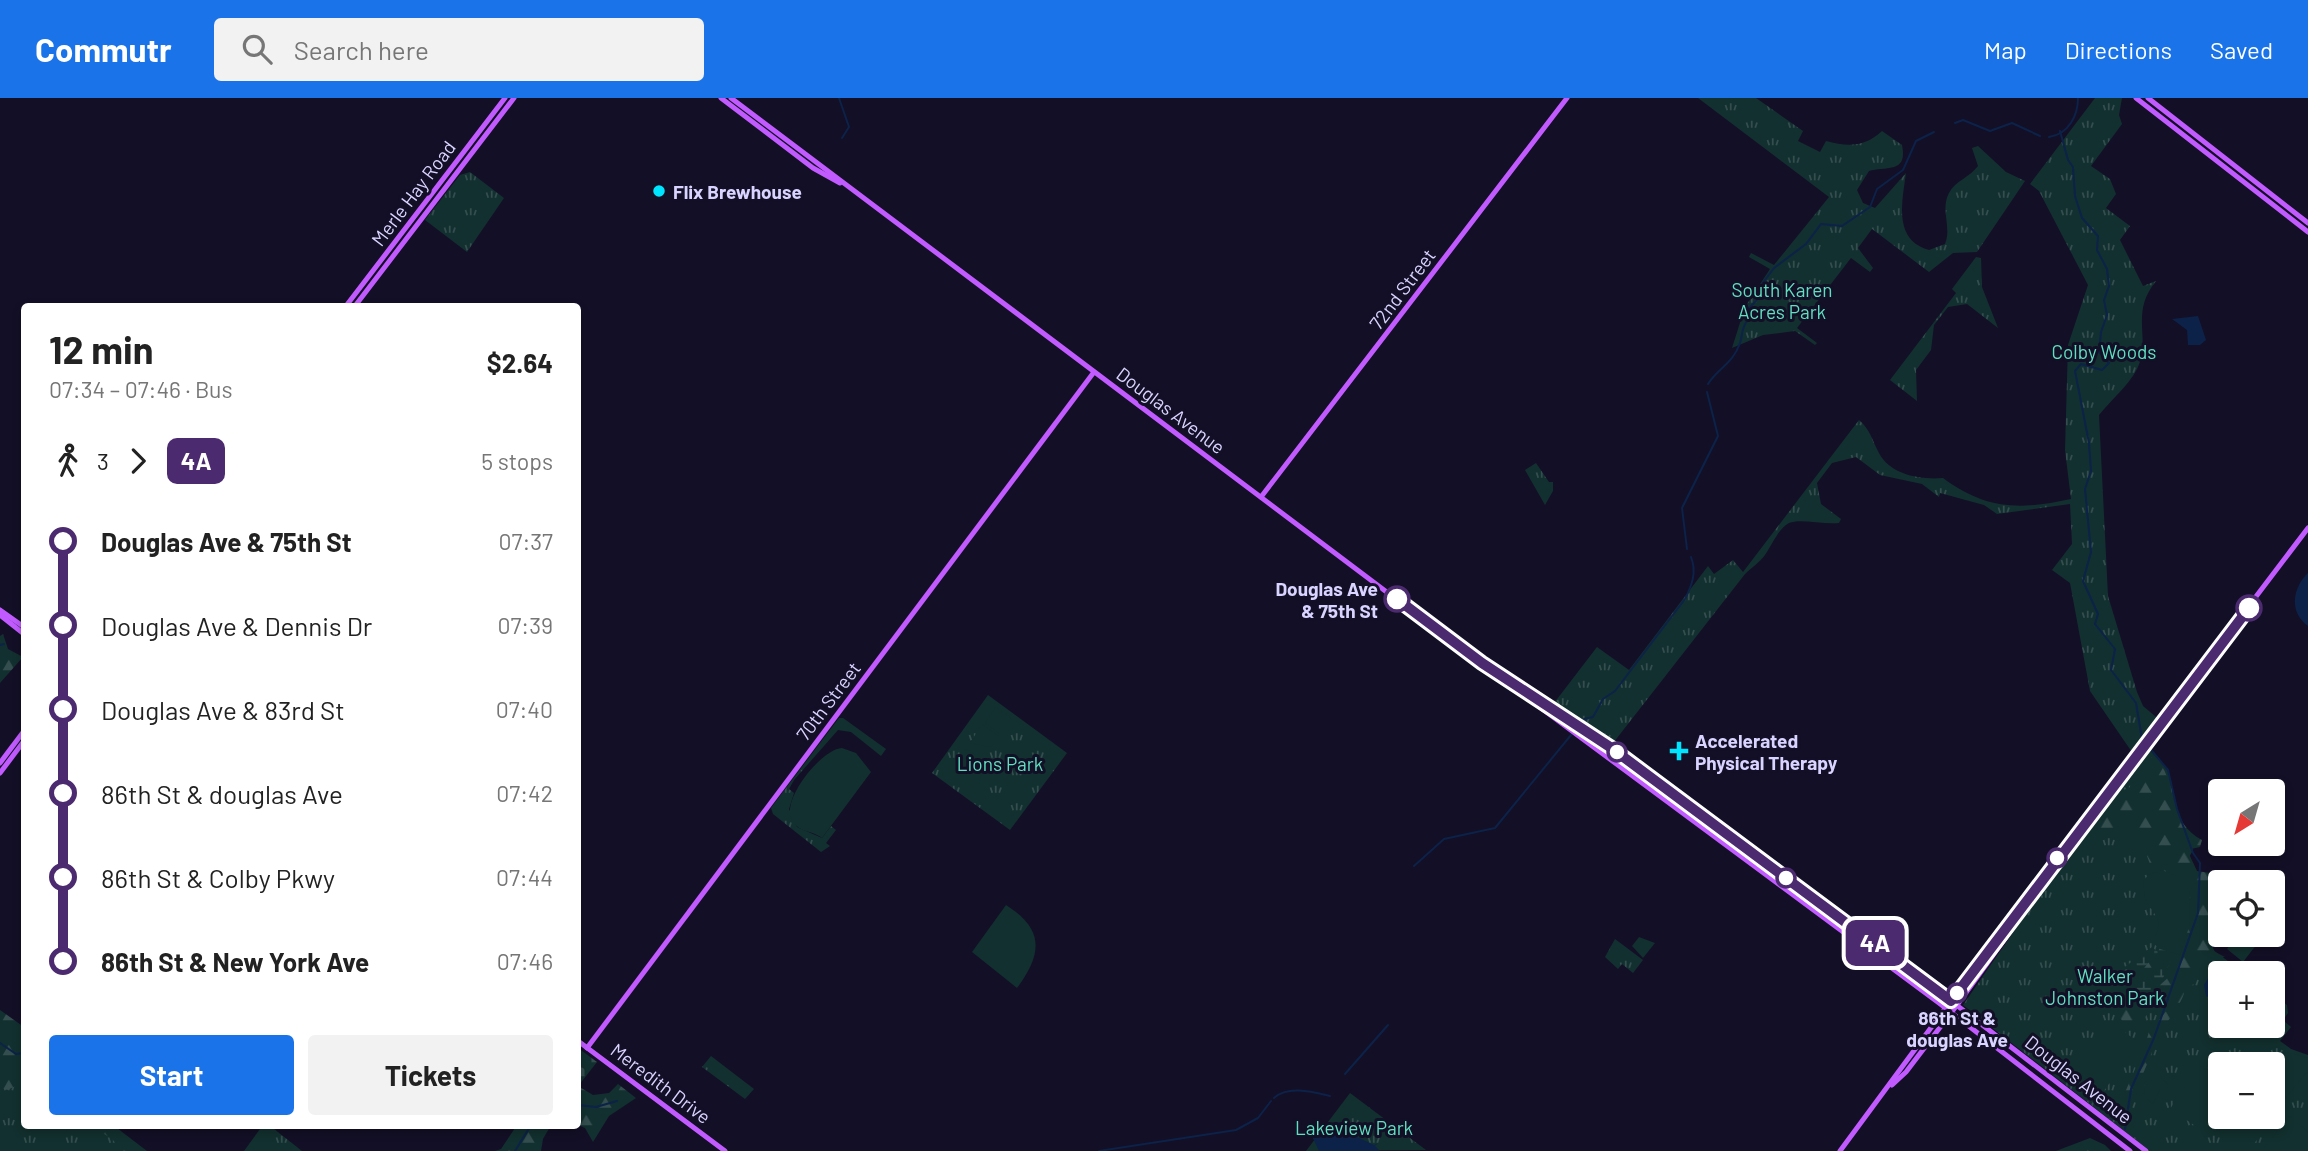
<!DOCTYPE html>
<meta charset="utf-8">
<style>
body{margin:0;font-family:Barlow,sans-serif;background:#f2f2f2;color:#222;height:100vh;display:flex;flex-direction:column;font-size:26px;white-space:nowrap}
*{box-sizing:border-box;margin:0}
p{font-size:23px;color:#767676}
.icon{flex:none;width:38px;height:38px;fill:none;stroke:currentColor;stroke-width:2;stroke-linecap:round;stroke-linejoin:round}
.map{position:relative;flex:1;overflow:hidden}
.sheet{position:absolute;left:21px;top:205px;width:560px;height:826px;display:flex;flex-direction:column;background:#fff;border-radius:7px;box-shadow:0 4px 10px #0003}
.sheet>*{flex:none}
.badge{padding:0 14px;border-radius:10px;font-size:24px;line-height:46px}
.needle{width:46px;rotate:217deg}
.fabs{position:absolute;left:2208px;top:681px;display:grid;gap:14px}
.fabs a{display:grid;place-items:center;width:77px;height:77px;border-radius:7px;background:#fff;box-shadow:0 4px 10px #0003;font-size:35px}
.map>.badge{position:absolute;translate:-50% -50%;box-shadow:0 0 0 4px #fff}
.legs{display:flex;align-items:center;gap:10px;height:77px;padding:0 28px;font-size:23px}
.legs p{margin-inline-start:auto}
.summary{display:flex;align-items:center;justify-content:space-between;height:119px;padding:0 28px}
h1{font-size:38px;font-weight:700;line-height:52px}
.button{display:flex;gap:14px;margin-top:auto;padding:14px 28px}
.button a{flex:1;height:80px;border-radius:7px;background:#1a73e8;color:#fff;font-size:28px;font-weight:700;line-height:80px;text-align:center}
.button a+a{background:#f2f2f2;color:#222}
ul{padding:0 28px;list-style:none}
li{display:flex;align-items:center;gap:24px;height:84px;font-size:26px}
li i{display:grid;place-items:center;width:10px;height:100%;margin:0 9px;background:currentColor}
li i::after{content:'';width:18px;height:18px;margin:-9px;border:5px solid;border-radius:50%;background:#fff}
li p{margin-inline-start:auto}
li:first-child i{background:linear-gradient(#0000 50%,currentColor 0)}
li:last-child i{background:linear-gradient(currentColor 50%,#0000 0)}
header{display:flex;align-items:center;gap:42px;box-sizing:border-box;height:98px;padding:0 35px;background:#1a73e8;color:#fff}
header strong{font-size:33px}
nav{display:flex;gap:38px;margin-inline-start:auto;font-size:24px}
.search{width:490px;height:63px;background:#f2f2f2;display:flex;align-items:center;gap:18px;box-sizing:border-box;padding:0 24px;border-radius:7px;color:#767676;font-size:26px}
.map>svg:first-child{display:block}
.grass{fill:url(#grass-tufts);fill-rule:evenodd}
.forest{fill:url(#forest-firs)}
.wetland{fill:url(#wetland-marsh)}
.cemetery{fill:url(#cemetery-stones)}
.garden{fill:#12302f}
.water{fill:#0c2248}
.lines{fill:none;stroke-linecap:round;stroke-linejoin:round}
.stream{stroke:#0c2248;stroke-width:2}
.major{stroke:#c25bff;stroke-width:5}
.line-1-casing{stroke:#fff;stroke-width:16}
.line-1{stroke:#4c2a6f;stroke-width:10}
.poi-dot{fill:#00e5ff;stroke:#130f26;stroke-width:2.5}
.stop-1-dot{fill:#fff;stroke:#4c2a6f;stroke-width:3.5}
.labels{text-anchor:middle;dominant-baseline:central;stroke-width:6;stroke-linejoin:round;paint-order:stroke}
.poi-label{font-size:19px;font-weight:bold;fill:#d9d4ff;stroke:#130f26;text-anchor:start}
.street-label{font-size:19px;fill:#d9d4ff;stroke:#130f26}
.park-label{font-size:19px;fill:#5fe0c0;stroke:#130f26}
.stop-label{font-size:19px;font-weight:bold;fill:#d9d4ff;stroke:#130f26;text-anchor:end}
</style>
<header>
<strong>Commutr</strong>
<div class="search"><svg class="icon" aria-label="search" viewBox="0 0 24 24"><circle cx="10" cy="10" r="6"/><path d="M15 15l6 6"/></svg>Search here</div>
<nav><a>Map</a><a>Directions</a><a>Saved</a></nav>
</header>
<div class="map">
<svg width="2308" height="1053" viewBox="0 0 2308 1053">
<defs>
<pattern id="grass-tufts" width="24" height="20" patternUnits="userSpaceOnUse" patternTransform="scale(1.75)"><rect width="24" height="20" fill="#12302f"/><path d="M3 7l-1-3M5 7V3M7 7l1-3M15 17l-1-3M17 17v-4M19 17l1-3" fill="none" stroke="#344d4e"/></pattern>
<pattern id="forest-firs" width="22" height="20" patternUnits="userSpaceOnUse" patternTransform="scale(1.75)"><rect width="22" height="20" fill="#12302f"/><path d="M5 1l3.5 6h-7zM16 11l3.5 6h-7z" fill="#344d4e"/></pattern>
<pattern id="wetland-marsh" width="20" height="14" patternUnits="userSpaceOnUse" patternTransform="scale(1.75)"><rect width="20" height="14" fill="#12302f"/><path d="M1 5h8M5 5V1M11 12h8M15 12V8" fill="none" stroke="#344d4e"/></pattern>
<pattern id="cemetery-stones" width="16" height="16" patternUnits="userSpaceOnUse" patternTransform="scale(1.75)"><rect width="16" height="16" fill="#12302f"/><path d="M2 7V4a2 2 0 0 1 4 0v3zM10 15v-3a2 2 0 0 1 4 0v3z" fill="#344d4e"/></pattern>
</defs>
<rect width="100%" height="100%" fill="#130f26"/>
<!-- grass -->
<g class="grass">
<path d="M1698 0H1756L1803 33 1798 43 1820 54 1826 43C1848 49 1865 49 1882 33L1902 47C1908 76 1886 68 1869 73L1857 92 1863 105 1875 110 1906 75C1902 104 1893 142 1929 152L1945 146C1952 129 1940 112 1949 95 1955 83 1970 79 1978 68L1972 50 1978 48 2006 74 2025 83 1977 154 1953 155 1929 174 1872 131 1858 150 1873 170 1870 174 1851 160 1797 230 1817 245 1815 247 1795 233 1763 237 1732 250 1745 209 1770 171 1749 159 1751 155 1774 167 1829 99Z"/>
<path d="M2095 0H2122L2119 17 2122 26 2091 68 2110 81 2116 96 2106 110 2130 128 2120 142 2143 188 2156 183C2129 216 2152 241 2137 271 2129 287 2110 303 2099 317L2108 498 2137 594 2143 608 2162 624 2136 660 2090 593 2070 485 2052 472 2072 446 2070 406 1997 416 1984 407 1940 395 1939 399 1922 386 1880 377 1856 359 1832 365 1817 385 1821 406 1841 421 1839 425C1824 427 1800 420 1789 425 1778 431 1772 447 1765 457 1760 464 1751 470 1745 476L1610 649 1551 609 1597 549 1629 572 1708 468 1714 476 1733 462 1743 474 1859 322C1870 331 1872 342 1879 355 1890 377 1921 382 1943 380 1986 412 2020 412 2071 401L2065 352 2068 247 2088 187 2039 93 2030 86Z"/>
<polygon points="470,74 504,100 467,154 425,122 460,77"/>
<polygon points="1976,159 1981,160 1982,189 1998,230 1967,206 1948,209 1934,227 1931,252 1916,272 1917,303 1890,282 1956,195 1952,191"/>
<polygon points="1536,365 1549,384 1553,384 1553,393 1545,407 1525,372"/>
<polygon points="988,597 1067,655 1010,732 932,675"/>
<polygon points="839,620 843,620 886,651 881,658 851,634 838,632 794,682 789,691 794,695 789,711 797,729 822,740 831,728 836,732 826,745 830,748 821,754 773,716 771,710"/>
<path d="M2149 651 2168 672 2177 711 2193 752 2186 765 2221 792V808L2197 840 2244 875H2221V928H2273V897L2287 907 2288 915 2283 922 2291 929 2280 943 2291 951 2308 957V1053H2150L1963 907 2030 810ZM2221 966H2273V1018H2221Z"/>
<polygon points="1615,841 1643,862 1633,875 1622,866 1618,871 1605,859"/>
<polygon points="0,925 24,943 24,1027 113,1027 147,1053 0,1053"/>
<polygon points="711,958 754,991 745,1001 702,969"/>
<polygon points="1350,995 1426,1052 1306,1053"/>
<polygon points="263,1027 269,1027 302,1053 244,1053"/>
</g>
<!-- forest -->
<g class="forest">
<polygon points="3,536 8,551 23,559 0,585 0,538"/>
<path d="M2153 658C2179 679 2165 723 2202 742L2200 749 2191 751 2189 756 2197 773 2210 775 2221 788V802L2216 804 2219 815 2209 842 2215 854 2225 859 2212 860 2207 871H2201L2195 886 2185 889C2186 902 2163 929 2157 938 2151 963 2136 985 2131 1012L2125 1016 2120 1012V1006L2139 962V950L2146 944 2152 923 2160 921 2167 912 2166 909 2151 907 2144 922 2126 927 2120 920 2123 902 2115 895 2120 892 2137 902 2143 897 2161 901 2160 887 2171 877 2167 871 2172 860 2164 863 2156 874 2142 877 2141 874 2190 810 2192 802 2147 780 2151 769 2147 758 2151 752 2125 732 2118 740 2110 738 2101 743C2084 723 2114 706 2125 691L2128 692 2141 669 2144 672 2143 667Z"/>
<polygon points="0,912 24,929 24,999 16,988 7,992 0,988"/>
<polygon points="618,986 636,1000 609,1018 593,1044 585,1030 578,1027 578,988 593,997 609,995"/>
<polygon points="90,1027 111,1027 146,1053 123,1053 112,1041"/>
<polygon points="517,1027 551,1027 543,1041 541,1053 495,1053 501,1051"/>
<polygon points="2090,1040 2105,1047 2111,1053 2056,1053"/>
</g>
<!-- wetland -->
<polygon class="wetland" points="2152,849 2158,854 2141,873 2142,877 2156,874 2164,863 2172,860 2155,898 2137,903 2120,892 2115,876"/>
<!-- cemetery -->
<polygon class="cemetery" points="578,950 597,964 579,987 578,986"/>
<!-- garden -->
<g class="garden">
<polygon points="1769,205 1783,215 1772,231 1758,221"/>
<polygon points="996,609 1012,621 1000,636 985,625"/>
<polygon points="982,626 1000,639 990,649 970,645"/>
<path d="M842 650 856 655 871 674 822 740C812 732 797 735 791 720 783 699 822 651 842 650Z"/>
<polygon points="964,650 976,657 983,671 979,685 969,694 945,676"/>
<path d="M2162 772 2179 779 2190 794 2189 829 2180 857 2160 851 2152 844C2166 823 2155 819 2146 802 2144 798 2144 789 2143 784L2148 777Z"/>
<path d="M1006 807C1045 832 1042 856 1017 890L972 854Z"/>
<polygon points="2239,836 2264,837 2243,864 2227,851"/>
<polygon points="1639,839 1655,845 1643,860 1632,848"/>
<polygon points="2113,925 2139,945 2103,994 2077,974"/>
<polygon points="2287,954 2308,960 2308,973 2283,1003 2273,995 2273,966 2255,966 2273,956"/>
<polygon points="2200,967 2221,980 2221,993 2197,1029 2170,1011"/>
<polygon points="2163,981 2168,987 2160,991 2153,1006 2145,999 2137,1000 2144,995 2145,984"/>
<polygon points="2221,1013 2221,1018 2260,1019 2268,1028 2248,1053 2228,1053 2219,1034"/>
<polygon points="2289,1018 2308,1034 2308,1053 2262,1053"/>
</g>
<!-- water -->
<g class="water">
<polygon points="2198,218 2206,242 2200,247 2188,247 2187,232 2172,221"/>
<path d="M2308 475V528C2289 515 2292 490 2308 475Z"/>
<polygon points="2224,868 2234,875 2221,875 2221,905 2206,898 2204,887 2213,872"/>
<polygon points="1340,1024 1353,1037 1374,1047 1378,1045 1375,1048 1380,1053 1319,1053 1310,1034 1311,1028"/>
</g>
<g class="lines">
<!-- stream -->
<g class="stream">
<polyline points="839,0 849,29 842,40"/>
<polyline points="1955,25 1963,22 1990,33 2012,25 2040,38"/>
<polyline points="2060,33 2068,62 2073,69 2075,98 2082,120 2098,138 2097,152 2107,171 2109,188 2104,202 2107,217 2101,234 2099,254 2109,265 2102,272 2081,266 2075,273 2089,345 2091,373 2085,391 2091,454 2083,483 2098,516 2095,526 2115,551 2111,572 2136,605 2142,641 2168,672 2177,711 2193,755 2200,765 2198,815 2154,940 2131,991 2125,1031"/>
<path d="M2049 39C2069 36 2078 17 2078 0"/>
<path d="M1708 286C1717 271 1733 266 1740 245 1743 236 1741 231 1747 223L1746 213 1756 203 1762 186 1774 170 1806 146 1821 126 1842 128 1870 109 1877 91 1903 72 1916 43 1934 34"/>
<polyline points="1687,451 1682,410 1718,338 1707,294"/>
<polyline points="0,547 4,546"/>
<path d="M1584 621 1593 619 1603 601 1615 593 1685 501C1692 487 1697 474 1691 459"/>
<polyline points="1414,768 1444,741 1495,730 1571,637"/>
<polyline points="0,945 16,956 24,955"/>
<polyline points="1345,976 1388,927"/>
<path d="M1274 1000C1288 987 1313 994 1330 998"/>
<polyline points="578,1007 596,1009 617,1003"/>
<polyline points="515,1053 531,1027"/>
<polyline points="1099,1053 1236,1032 1258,1020 1271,1003"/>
</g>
<!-- major -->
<g class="major">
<polyline points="721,0 813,70 840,85"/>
<polyline points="731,0 1518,593 1939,905 2130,1053"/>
<polyline points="2136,0 2308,134"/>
<polyline points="2148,0 2308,125"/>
<polyline points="346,208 505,0"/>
<polyline points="355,208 514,0"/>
<polyline points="1261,399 1567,0"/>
<polyline points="0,512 24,529"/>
<polyline points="0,517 24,536"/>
<polyline points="1504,579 1614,652 1872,842 2146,1053"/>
<polyline points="0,665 24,633"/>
<polyline points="0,675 24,643"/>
<polyline points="578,943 725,1053"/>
<polyline points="587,950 1094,274"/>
<polyline points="1892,987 1906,974 1957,907 2098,712"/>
<polyline points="1840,1053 2006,828 2308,430"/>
</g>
</g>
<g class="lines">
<!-- line-1 casing -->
<g class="line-1-casing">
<polyline id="line-1" points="1397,501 1482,565 1610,649 1951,903 2249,510"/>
</g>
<!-- line-1 -->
<use href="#line-1" class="line-1"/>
</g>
<!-- markers -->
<g class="poi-dot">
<circle cx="659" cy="93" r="7"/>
<path d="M1675.5 642.5h7v7h7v7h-7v7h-7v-7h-7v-7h7z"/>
</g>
<g class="stop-1-dot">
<circle cx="1397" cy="501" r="12"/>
<circle cx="2249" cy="510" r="12"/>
<circle cx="1617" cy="654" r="9"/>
<circle cx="2057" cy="760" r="9"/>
<circle cx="1786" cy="780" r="9"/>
<circle cx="1957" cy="895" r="9"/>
</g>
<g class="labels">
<!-- poi labels -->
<g class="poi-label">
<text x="673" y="93">Flix Brewhouse</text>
<text x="1695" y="642">Accelerated<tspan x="1695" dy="22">Physical Therapy</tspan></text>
</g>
<!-- street labels -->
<g class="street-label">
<text transform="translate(413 95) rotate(-53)">Merle Hay Road</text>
<text transform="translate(1402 191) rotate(-53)">72nd Street</text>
<text transform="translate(1171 312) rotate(37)">Douglas Avenue</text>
<text transform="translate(828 603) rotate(-53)">70th Street</text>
<text transform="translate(2079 981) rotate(38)">Douglas Avenue</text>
<text transform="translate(661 985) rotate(37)">Meredith Drive</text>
</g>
<!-- park labels -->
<g class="park-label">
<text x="1782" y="191">South Karen<tspan x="1782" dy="22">Acres Park</tspan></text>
<text x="2104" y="253">Colby Woods</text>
<text x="1000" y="665">Lions Park</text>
<text x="2105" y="877">Walker<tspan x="2105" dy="22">Johnston Park</tspan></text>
<text x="1354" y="1029">Lakeview Park</text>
</g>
<!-- stop labels -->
<g class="stop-label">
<text x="1378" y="490">Douglas Ave<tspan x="1378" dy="22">&amp; 75th St</tspan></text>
<text x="1957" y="919" text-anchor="middle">86th St &amp;<tspan x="1957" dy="22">douglas Ave</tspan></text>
</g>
</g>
</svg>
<div class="fabs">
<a><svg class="needle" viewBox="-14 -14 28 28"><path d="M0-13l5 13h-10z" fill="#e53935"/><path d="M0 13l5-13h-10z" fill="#767676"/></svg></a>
<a><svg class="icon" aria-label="locate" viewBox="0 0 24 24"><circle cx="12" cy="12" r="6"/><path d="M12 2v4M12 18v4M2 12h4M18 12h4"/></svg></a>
<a>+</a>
<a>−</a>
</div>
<b class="badge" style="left:1875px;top:845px;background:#4c2a6f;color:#fff">4A</b>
<section class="sheet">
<div class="summary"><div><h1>12 min</h1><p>07:34 – 07:46 · Bus</p></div><b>$2.64</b></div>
<div class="legs"><svg class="icon" aria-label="walk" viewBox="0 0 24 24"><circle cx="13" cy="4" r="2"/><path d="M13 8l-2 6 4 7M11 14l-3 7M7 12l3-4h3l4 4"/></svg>3<svg class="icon" aria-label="forward" viewBox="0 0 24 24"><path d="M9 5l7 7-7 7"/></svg><b class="badge" style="background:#4c2a6f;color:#fff">4A</b><p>5 stops</p></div>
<ul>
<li><i style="color:#4c2a6f"></i><b>Douglas Ave &amp; 75th St</b><p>07:37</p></li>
<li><i style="color:#4c2a6f"></i><span>Douglas Ave &amp; Dennis Dr</span><p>07:39</p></li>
<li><i style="color:#4c2a6f"></i><span>Douglas Ave &amp; 83rd St</span><p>07:40</p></li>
<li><i style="color:#4c2a6f"></i><span>86th St &amp; douglas Ave</span><p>07:42</p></li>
<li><i style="color:#4c2a6f"></i><span>86th St &amp; Colby Pkwy</span><p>07:44</p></li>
<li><i style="color:#4c2a6f"></i><b>86th St &amp; New York Ave</b><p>07:46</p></li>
</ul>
<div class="button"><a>Start</a><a>Tickets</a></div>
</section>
</div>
